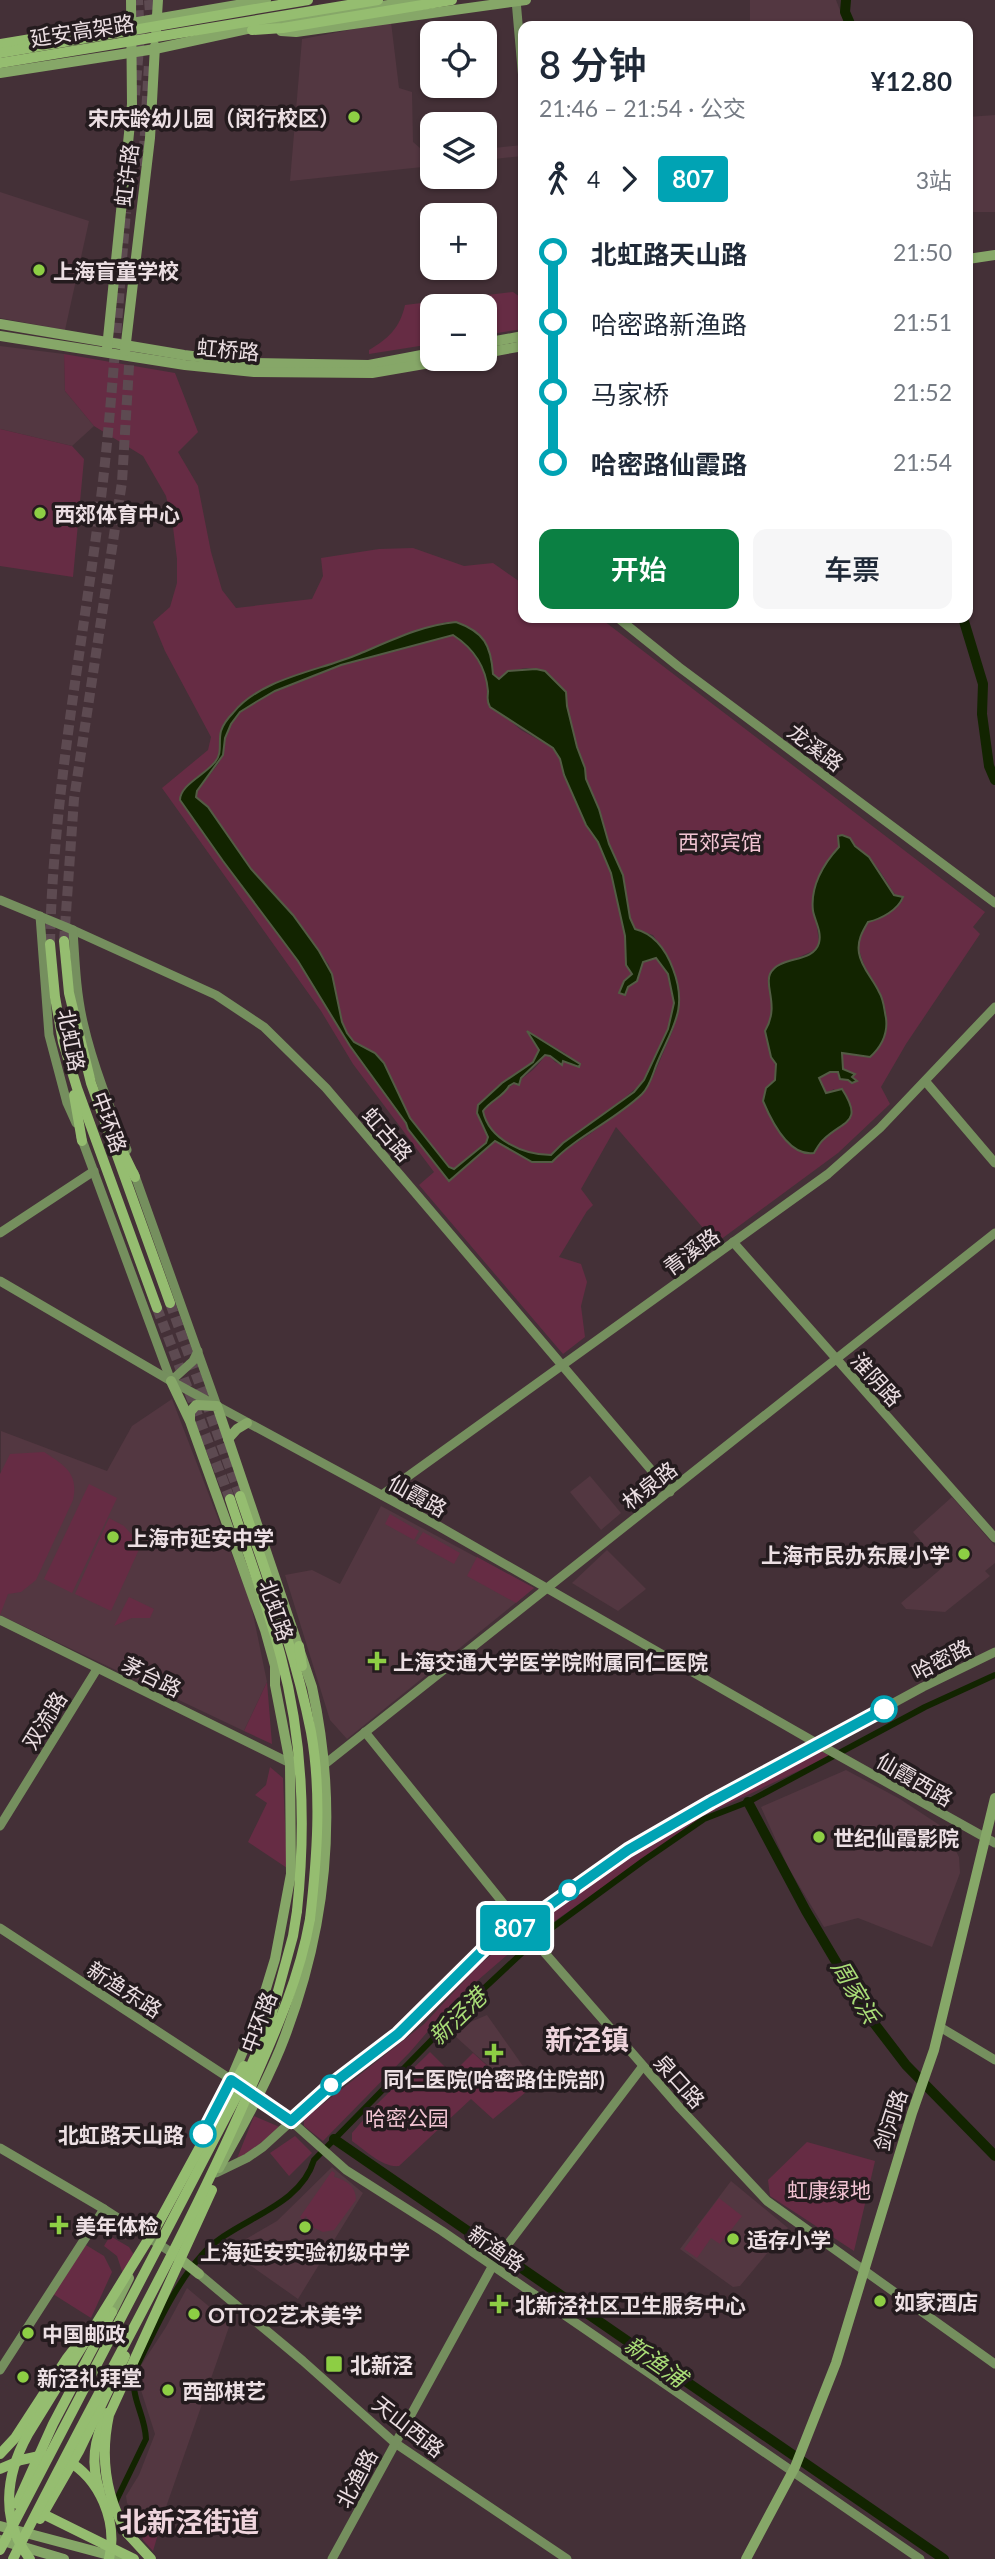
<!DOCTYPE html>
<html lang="zh">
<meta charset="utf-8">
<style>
body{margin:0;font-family:Lato,"Noto Sans SC",sans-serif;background:#f6f6f7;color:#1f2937;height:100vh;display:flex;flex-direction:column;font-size:26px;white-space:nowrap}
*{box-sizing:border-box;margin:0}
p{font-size:23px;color:#747a83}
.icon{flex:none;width:38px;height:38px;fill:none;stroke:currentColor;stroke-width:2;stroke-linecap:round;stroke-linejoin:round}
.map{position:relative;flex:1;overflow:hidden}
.side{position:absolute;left:518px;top:21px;width:455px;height:602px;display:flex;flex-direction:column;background:#fff;border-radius:14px;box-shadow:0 2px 5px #0004}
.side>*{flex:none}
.badge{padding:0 14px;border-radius:5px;font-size:24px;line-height:46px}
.tools{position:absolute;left:420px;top:21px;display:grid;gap:14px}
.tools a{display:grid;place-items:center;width:77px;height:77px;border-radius:14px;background:#fff;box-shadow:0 2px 5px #0004;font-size:35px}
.map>.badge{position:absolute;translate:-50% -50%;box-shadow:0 0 0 4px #fff}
.legs{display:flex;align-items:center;gap:10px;height:77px;padding:0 21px;font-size:23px}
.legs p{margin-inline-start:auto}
.headline{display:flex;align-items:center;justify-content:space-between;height:119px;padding:0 21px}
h1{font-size:38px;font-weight:600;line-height:52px}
.primary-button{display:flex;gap:14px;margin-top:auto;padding:14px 21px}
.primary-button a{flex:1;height:80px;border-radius:14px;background:#0b8043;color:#fff;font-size:28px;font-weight:600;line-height:80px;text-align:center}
.primary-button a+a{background:#f6f6f7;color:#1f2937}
ul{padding:0 21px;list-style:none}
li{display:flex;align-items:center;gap:24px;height:70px;font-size:26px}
li i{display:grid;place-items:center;width:10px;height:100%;margin:0 9px;background:currentColor}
li i::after{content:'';width:18px;height:18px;margin:-9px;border:5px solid;border-radius:50%;background:#fff}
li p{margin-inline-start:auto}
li:first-child i{background:linear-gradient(#0000 50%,currentColor 0)}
li:last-child i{background:linear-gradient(currentColor 50%,#0000 0)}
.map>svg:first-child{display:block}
.built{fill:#533741}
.green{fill:#662c44;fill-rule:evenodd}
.water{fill:#122400;stroke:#535c44;stroke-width:2;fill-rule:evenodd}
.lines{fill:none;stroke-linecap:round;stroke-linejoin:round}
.canal{stroke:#122400;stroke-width:6}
.river{stroke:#122400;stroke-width:10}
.highway-tunnel{stroke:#5d4a51;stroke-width:10;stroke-dasharray:10 5;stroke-linecap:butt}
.secondary{stroke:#758f5e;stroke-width:9}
.primary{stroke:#86a768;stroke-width:10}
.highway{stroke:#95bd70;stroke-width:10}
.highway-bridge{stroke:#95bd70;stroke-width:10}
.line-1-casing{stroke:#fff;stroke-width:16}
.line-1{stroke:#00a3b4;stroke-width:10}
.poi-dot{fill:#8dce44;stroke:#241b1e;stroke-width:2.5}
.stop-1-dot{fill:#fff;stroke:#00a3b4;stroke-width:3.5}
.labels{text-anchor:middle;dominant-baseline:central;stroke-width:7;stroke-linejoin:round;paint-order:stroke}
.street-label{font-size:21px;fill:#ecdfe3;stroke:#241b1e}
.poi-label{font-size:21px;font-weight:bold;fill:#ecdfe3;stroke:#241b1e;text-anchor:start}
.park-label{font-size:21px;fill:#f2c4d3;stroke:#241b1e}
.stop-label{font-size:21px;font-weight:bold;fill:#ecdfe3;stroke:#241b1e;text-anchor:end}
.water-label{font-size:23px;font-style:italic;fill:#a9dd77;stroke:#241b1e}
.district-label{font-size:28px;font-weight:bold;fill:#efd5dd;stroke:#241b1e}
</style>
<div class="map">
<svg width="995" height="2559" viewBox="0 0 995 2559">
<rect width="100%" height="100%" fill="#443037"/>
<!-- built -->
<g class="built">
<polygon points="750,0 836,0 846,26 750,26"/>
<polygon points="391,22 399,88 412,92 413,142 428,155 432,155 432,166 290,181 302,39"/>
<polygon points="995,115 995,212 968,212 968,117"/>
<polygon points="522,145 523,156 485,160 485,149"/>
<polygon points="0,192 89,221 65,330 0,318"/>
<polygon points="0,346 64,354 65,391 94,426 72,446 0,429"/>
<polygon points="172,1399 251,1604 267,1682 244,1731 0,1615 1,1431 107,1471 132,1426"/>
<polygon points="590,1476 621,1513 601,1530 570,1492"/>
<polygon points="952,1497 995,1546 995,1563 985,1571 990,1576 945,1612 906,1609 901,1603 943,1567 913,1532"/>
<polygon points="381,1506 534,1588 347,1739 330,1720 285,1575 312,1570 340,1584"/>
<polygon points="607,1550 646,1589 618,1611 572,1583"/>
<polygon points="846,1770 900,1799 944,1828 959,1857 960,1873 932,1947 858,1918 824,1927 788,1867 761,1807"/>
<polygon points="487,2015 525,2069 507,2083 455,2036 468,2023"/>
<polygon points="332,2167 363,2193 298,2299 247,2263 232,2247 277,2221"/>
<polygon points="731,2181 788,2228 740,2286 733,2287 680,2249"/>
<polygon points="187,2288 230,2324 165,2510 159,2534 148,2527 127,2503 126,2496 139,2475 155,2434 140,2387 140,2367 166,2327"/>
</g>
<!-- green -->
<g class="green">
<path d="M513 292 523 299V329L485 335V306H432V344L369 354V350C388 339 400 328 405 305Z"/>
<path d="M64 354 175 373 198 432 178 452 198 486 211 552 222 590 236 608 312 599 323 576 321 558 379 549 413 548 464 566 493 563 523 584V618H600L985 912 973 927 980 934 906 1044 881 1087 890 1104 838 1153 716 1243 616 1127 581 1189 593 1205 587 1211 559 1257 581 1264 587 1282 581 1306 585 1337 563 1354 419 1185 434 1172 353 1064 321 1011 162 788 208 750 211 737 165 651 153 622 170 607 177 583V559L173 527 166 496 143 456 94 426 65 391ZM446 622C480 632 491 637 493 674L499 679 508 671 526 668 545 671 566 692 567 706 577 747 585 768 586 779 602 818 609 844 623 875 630 918 635 929 653 935 670 961 679 989V1007L673 1030 652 1079 641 1095 590 1134 562 1152 552 1162 495 1141 449 1181 409 1129 406 1123 350 1046 318 990 298 960 223 861 181 800C179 785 204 775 214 763 222 754 218 743 221 732 223 727 228 719 232 714 259 681 317 670 356 655 386 644 415 630 446 622ZM850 838C857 849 868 855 876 866 886 878 891 892 902 902 892 908 877 914 869 922 829 960 924 1006 870 1057L842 1053 843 1069 856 1080 840 1079 838 1072H830L819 1078 826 1093 834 1089 850 1119 822 1140 818 1148 810 1154C787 1151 771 1121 763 1101L775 1080 776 1069 765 1031 773 1013 768 979 774 968 815 950 819 942 813 900 817 880 832 854Z"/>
<polygon points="0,429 72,446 84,459 73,577 0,566"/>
<path d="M453 635C475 652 491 672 487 701L521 730 553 748 560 759 564 775 586 825 598 842 611 873 625 936V952L632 974 628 987 637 981 643 962 656 958 668 974 674 1003 668 1029 641 1084 598 1120 563 1143 551 1155C524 1155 489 1140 483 1111 498 1088 531 1080 545 1055L550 1056 555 1062 562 1065 563 1061 575 1066 565 1053 527 1032 539 1050 533 1062 502 1083 478 1105 480 1122 488 1137 486 1143 454 1169 449 1167 410 1118 384 1063 375 1053 354 1042 347 1033 342 1022 329 965 319 951 293 915 251 869 208 807 196 797 197 791 219 763 225 738 231 724 240 712 256 702 275 691 341 665Z"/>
<path d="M44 1452C64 1465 79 1473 73 1500L36 1580 21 1592 8 1594 0 1615V1474L10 1454Z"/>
<polygon points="89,1484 117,1498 72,1593 44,1579"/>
<polygon points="390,1514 419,1531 414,1540 385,1524"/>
<polygon points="109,1518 124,1526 141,1545 111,1611 75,1594"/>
<polygon points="423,1532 460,1553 454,1564 416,1543"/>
<polygon points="477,1557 534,1588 516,1603 467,1576"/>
<polygon points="129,1597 154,1609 150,1618 132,1618 114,1626"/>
<polygon points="267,1682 272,1744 244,1731"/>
<polygon points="817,1749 830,1756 705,1815 535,1935 528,1926 618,1862 690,1818"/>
<polygon points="270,1767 283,1778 287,1868 248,1842 267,1803 255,1795 266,1785"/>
<polygon points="514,1937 519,1938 522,1942 455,2000 410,2052 323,2141 304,2126 304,2119 424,2024 480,1964"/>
<path d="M430 2052 452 2074 473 2053 510 2086 518 2079 526 2092 493 2119 471 2099 399 2166C383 2168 365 2150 352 2141V2133L376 2105Z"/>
<polygon points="254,2116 282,2128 236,2161"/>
<polygon points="295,2136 312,2153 289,2176 270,2153"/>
<polygon points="807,2142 875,2161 854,2251 770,2196 768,2180"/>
<path d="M332 2171 335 2173 334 2177C346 2180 356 2186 356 2200L334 2230 323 2232 312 2227 306 2216 303 2220 300 2217Z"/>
<polygon points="719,2198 742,2216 720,2244 711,2238 697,2258 684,2249 699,2229 697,2227"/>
<polygon points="110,2236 129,2247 134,2255 123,2274 117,2256 104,2246"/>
<polygon points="86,2245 104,2256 112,2272 91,2318 53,2294"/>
<polygon points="126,2505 148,2529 158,2534 153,2551 144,2541 124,2508"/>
</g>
<!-- water -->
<g class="water">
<path d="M456 622C484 632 491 645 493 674L499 679 508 671 536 669 545 671 566 692 567 706 577 747 585 768 586 779 599 809 609 844 623 875 630 918 635 929C655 934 666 950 673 969 688 1008 673 1026 658 1061 653 1072 651 1085 642 1094 615 1120 577 1136 552 1162H532L495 1141 449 1181 408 1129 406 1123 350 1046 298 961 223 861 180 800C180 785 205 775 215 762 223 753 218 742 221 731 223 725 228 718 233 713 261 678 319 671 359 654 390 641 422 625 456 622ZM453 635C473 648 486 667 488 691 488 698 486 700 490 707L553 748 560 759 564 775 586 825 598 842 611 873 625 936 626 965 632 974 624 981 619 993 625 995 628 987 637 981 643 962 656 958 668 974 674 1003 668 1029 644 1080 634 1092 563 1143 551 1155C524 1155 489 1140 483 1111 490 1101 504 1096 509 1086L514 1083 519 1085 521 1078 545 1055 550 1056 562 1065 563 1061 579 1067 580 1064 527 1031 539 1050 533 1062 502 1083 478 1105 477 1113 488 1137 486 1143 454 1169 449 1167 410 1118 384 1063 375 1053 354 1042 347 1033 342 1022 332 974 319 951 293 915 251 869 208 807 196 797 197 791 223 755 225 738 231 724 240 712 256 702 275 691 341 665Z"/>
<path d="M842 835 850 838 855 846 869 857 894 895 903 897C898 910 881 919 868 922 862 932 857 941 859 953 861 967 873 979 879 992 884 1000 884 1009 886 1018 888 1033 882 1046 870 1057L842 1053 843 1069 855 1074 852 1077 857 1081 852 1083 848 1080 840 1079 838 1072H830L819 1078 826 1093 842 1089C864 1123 844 1120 824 1139 820 1142 817 1148 814 1153 789 1157 771 1120 763 1101L766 1088 775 1080 776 1064 771 1057 765 1031C780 1006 764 986 770 974 779 955 813 964 819 943 822 932 815 921 813 911 810 887 823 864 839 847L838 836Z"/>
</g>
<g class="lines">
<!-- canal -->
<path class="canal" d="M115 2503 146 2439C145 2412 128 2397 136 2368 154 2332 174 2286 201 2256 232 2219 299 2210 314 2160L463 2008 538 1938 643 1861 704 1819 748 1802 925 1707 995 1675"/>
<!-- river -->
<g class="river">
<polyline points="846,0 845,12 851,26"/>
<polyline points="963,618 983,684 982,714 989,766 995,780"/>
<polyline points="748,1802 806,1911 867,2014 906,2065 995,2156"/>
<polyline points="334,2139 944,2559"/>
</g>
<!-- highway-tunnel -->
<g class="highway-tunnel">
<polyline points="149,0 151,26"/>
<polyline points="135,95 140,37 138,0"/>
<polyline points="143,166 149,63"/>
<polyline points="64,941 74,799 122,482 130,350"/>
<path d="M50 944C53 789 85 635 103 481 113 392 118 302 126 212"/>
<polyline points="170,1303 240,1496"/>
<polyline points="157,1308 230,1499"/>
</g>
<!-- secondary -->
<g class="secondary">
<polyline points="516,0 523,80"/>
<polyline points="618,618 679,667 995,903"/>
<polyline points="0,900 73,930 216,995 264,1027 326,1088 670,1492"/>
<polyline points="40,916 49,1035 67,1103 76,1123"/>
<path d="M73 930C75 960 76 992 83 1022 93 1066 110 1108 127 1150"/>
<polyline points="926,1082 995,1163"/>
<polyline points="81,1137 171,1381 193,1361 198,1351"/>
<polyline points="134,1173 217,1406"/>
<polyline points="0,1233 94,1171"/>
<polyline points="733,1242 995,1538"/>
<polyline points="0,1281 171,1381 435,1524 818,1744 995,1843"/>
<polyline points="382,1495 828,1174 880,1128 995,1007"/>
<polyline points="0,1620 290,1763"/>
<polyline points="365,1732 524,1929 680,2108 767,2201 995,2364"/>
<polyline points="325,1764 995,1233"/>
<polyline points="0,1826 97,1669"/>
<polyline points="0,1928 235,2082"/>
<polyline points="940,2027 995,2060"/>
<polyline points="253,2094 291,2121 346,2170 442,2231 920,2559"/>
<polyline points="0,2148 104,2209 174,2254"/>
<polyline points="216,2173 247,2158 263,2147 331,2085 398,2034 496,1937 522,1925 628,1850 711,1802 923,1687 995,1652"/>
<polyline points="496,2260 643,2066"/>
<polyline points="199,2274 303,2361 395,2443 567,2559"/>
<polyline points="0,2370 104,2209"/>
<polyline points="332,2559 492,2267"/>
</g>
<!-- primary -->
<g class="primary">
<polyline points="156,31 158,0"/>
<polyline points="281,31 296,32 526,0"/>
<polyline points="62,35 266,0"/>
<polyline points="0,73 155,49 270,24 419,0"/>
<polyline points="968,259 995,255"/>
<polyline points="0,324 184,355 249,363 369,365 432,353"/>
<polyline points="0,336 185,365 254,372 372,373 453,359"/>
<polyline points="485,343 523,336"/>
<polyline points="107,348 132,104 131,0"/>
<polyline points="125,351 150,138 155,46"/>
<polyline points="485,353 523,346"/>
<polyline points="171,1381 190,1421 265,1630 275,1666 275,1685 290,1763 291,1874 275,1959 257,2018 229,2084"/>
<path d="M190 1420V1412L196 1405 217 1406 312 1687C339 1810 327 1932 280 2049 263 2090 241 2129 219 2168"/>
<polyline points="228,1439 237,1429 247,1423"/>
<polyline points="174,2254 199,2274"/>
<polyline points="112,2312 129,2278"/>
<polyline points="0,2526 124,2559"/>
<polyline points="0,2540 64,2559"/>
<polyline points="746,2559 795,2467 836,2363 912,2113 934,2050 995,1798"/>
</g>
<!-- highway -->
<g class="highway">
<polyline points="252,30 283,28 452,0"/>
<polyline points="0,44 67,33"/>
<polyline points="64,941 69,993 91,1083 170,1303"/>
<polyline points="50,944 55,997 63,1042 77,1088 157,1308"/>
<polyline points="74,1095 82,1141"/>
<polyline points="118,1142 135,1177"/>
<path d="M240 1496C266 1574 295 1651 311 1732 322 1793 317 1858 310 1919"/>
<path d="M230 1499C247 1552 267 1604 281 1657 303 1739 306 1826 297 1911"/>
<polyline points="299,1646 302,1666"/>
<polyline points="0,2454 15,2438 67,2358 84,2336"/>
<path d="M100 2492C90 2463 94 2440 107 2413"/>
<polyline points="127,2533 151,2559"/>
</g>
<!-- highway-bridge -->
<g class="highway-bridge">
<polyline points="0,53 308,0"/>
<polyline points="0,63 378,0"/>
<path d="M66 2460C100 2478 118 2522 109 2559"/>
<polyline points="0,2469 21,2460 44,2455"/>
<polyline points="17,2504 53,2424 112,2312"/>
<polyline points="39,2512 134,2559"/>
<polyline points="40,2519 79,2451 125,2356"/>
<path d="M127 2533C105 2496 100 2457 109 2415L212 2190"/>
<polyline points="0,2550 243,2084 269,2024 293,1936 297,1911"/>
<path d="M13 2559C90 2404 179 2253 248 2094 273 2037 299 1981 310 1919"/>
<path d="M30 2559C0 2521 5 2476 28 2434L159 2222 244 2066"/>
</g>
</g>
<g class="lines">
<!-- line-1 casing -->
<g class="line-1-casing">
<polyline id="line-1" points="203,2134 231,2080 291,2121 331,2085 398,2034 496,1937 522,1925 628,1850 711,1802 884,1709"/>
</g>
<!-- line-1 -->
<use href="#line-1" class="line-1"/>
</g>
<!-- markers -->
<g class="poi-dot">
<circle cx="354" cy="117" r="7"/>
<circle cx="39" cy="270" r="7"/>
<circle cx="40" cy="513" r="7"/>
<circle cx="113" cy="1537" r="7"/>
<circle cx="964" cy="1554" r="7"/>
<path d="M373.5 1650.5h7v7h7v7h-7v7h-7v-7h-7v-7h7z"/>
<circle cx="819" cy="1837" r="7"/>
<path d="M490.5 2042.5h7v7h7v7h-7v7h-7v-7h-7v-7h7z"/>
<path d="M55.5 2214.5h7v7h7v7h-7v7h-7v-7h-7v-7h7z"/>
<circle cx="305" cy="2227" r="7"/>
<circle cx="733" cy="2239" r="7"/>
<circle cx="880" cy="2301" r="7"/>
<path d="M495.5 2293.5h7v7h7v7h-7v7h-7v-7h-7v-7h7z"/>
<circle cx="194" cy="2314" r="7"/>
<circle cx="28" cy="2333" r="7"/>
<rect x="325" y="2355" width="18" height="18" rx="3.5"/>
<circle cx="23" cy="2377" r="7"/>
<circle cx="168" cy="2390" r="7"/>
</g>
<g class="stop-1-dot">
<circle cx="884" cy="1709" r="12"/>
<circle cx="569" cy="1890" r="9"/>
<circle cx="331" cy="2085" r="9"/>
<circle cx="203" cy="2134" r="12"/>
</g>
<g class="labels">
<!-- street labels -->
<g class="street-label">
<text transform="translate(82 30) rotate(-9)">延安高架路</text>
<text transform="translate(126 175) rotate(-83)">虹许路</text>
<text transform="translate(228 349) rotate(5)">虹桥路</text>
<text transform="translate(816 747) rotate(37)">龙溪路</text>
<text transform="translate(72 1040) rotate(79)">北虹路</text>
<text transform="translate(110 1122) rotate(70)">中环路</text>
<text transform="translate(388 1134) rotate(49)">虹古路</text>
<text transform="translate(691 1251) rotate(-36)">青溪路</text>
<text transform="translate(877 1379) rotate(48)">淮阴路</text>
<text transform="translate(649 1485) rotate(-38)">林泉路</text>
<text transform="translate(418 1495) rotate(29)">仙霞路</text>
<text transform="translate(277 1610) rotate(71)">北虹路</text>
<text transform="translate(941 1659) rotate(-27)">哈密路</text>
<text transform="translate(152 1676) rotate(26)">茅台路</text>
<text transform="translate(44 1720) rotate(-58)">双流路</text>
<text transform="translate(915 1779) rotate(30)">仙霞西路</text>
<text transform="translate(125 1989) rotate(33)">新渔东路</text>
<text transform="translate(258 2022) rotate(-69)">中环路</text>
<text transform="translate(680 2081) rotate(48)">泉口路</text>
<text transform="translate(890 2120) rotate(-72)">剑河路</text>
<text transform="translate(497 2248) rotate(35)">新渔路</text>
<text transform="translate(409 2426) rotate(38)">天山西路</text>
<text transform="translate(356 2478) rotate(-62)">北渔路</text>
</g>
<!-- poi labels -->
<g class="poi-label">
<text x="340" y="117" text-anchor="end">宋庆龄幼儿园（闵行校区）</text>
<text x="53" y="270">上海盲童学校</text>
<text x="54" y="513">西郊体育中心</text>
<text x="127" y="1537">上海市延安中学</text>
<text x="950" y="1554" text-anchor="end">上海市民办东展小学</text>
<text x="393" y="1661">上海交通大学医学院附属同仁医院</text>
<text x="833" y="1837">世纪仙霞影院</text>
<text x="494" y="2078" text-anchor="middle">同仁医院(哈密路住院部)</text>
<text x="75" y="2225">美年体检</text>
<text x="747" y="2239">适存小学</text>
<text x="305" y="2251" text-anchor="middle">上海延安实验初级中学</text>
<text x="894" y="2301">如家酒店</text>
<text x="515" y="2304">北新泾社区卫生服务中心</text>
<text x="208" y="2314">OTTO2艺术美学</text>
<text x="42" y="2333">中国邮政</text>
<text x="350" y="2364">北新泾</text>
<text x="37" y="2377">新泾礼拜堂</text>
<text x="182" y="2390">西部棋艺</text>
</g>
<!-- park labels -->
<g class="park-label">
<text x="720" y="841">西郊宾馆</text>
<text x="407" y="2117">哈密公园</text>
<text x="829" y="2189">虹康绿地</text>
</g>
<!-- stop labels -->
<g class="stop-label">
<text x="184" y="2134">北虹路天山路</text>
</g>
<!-- water labels -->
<g class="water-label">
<text transform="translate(856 1991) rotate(59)">周家浜</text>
<text transform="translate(457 2016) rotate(-44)">新泾港</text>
<text transform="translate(656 2361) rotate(35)">新渔浦</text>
</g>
<!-- district labels -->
<g class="district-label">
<text x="587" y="2039">新泾镇</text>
<text x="189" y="2521">北新泾街道</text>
</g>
</g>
</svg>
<div class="tools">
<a><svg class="icon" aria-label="locate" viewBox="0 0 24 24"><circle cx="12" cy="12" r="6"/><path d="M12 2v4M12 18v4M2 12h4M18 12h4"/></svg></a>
<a><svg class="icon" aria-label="layers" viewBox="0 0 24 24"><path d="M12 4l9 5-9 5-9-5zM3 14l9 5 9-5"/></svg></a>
<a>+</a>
<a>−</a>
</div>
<b class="badge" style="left:515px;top:1928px;background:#00a3b4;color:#fff">807</b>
<section class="side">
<div class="headline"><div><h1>8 分钟</h1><p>21:46 – 21:54 · 公交</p></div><b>¥12.80</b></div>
<div class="legs"><svg class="icon" aria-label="walk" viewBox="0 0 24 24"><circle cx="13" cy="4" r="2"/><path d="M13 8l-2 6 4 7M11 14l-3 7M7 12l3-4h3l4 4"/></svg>4<svg class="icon" aria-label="forward" viewBox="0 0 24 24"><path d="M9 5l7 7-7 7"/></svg><b class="badge" style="background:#00a3b4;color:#fff">807</b><p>3站</p></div>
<ul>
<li><i style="color:#00a3b4"></i><b>北虹路天山路</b><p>21:50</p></li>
<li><i style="color:#00a3b4"></i><span>哈密路新渔路</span><p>21:51</p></li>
<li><i style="color:#00a3b4"></i><span>马家桥</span><p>21:52</p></li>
<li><i style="color:#00a3b4"></i><b>哈密路仙霞路</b><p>21:54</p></li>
</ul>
<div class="primary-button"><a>开始</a><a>车票</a></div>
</section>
</div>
